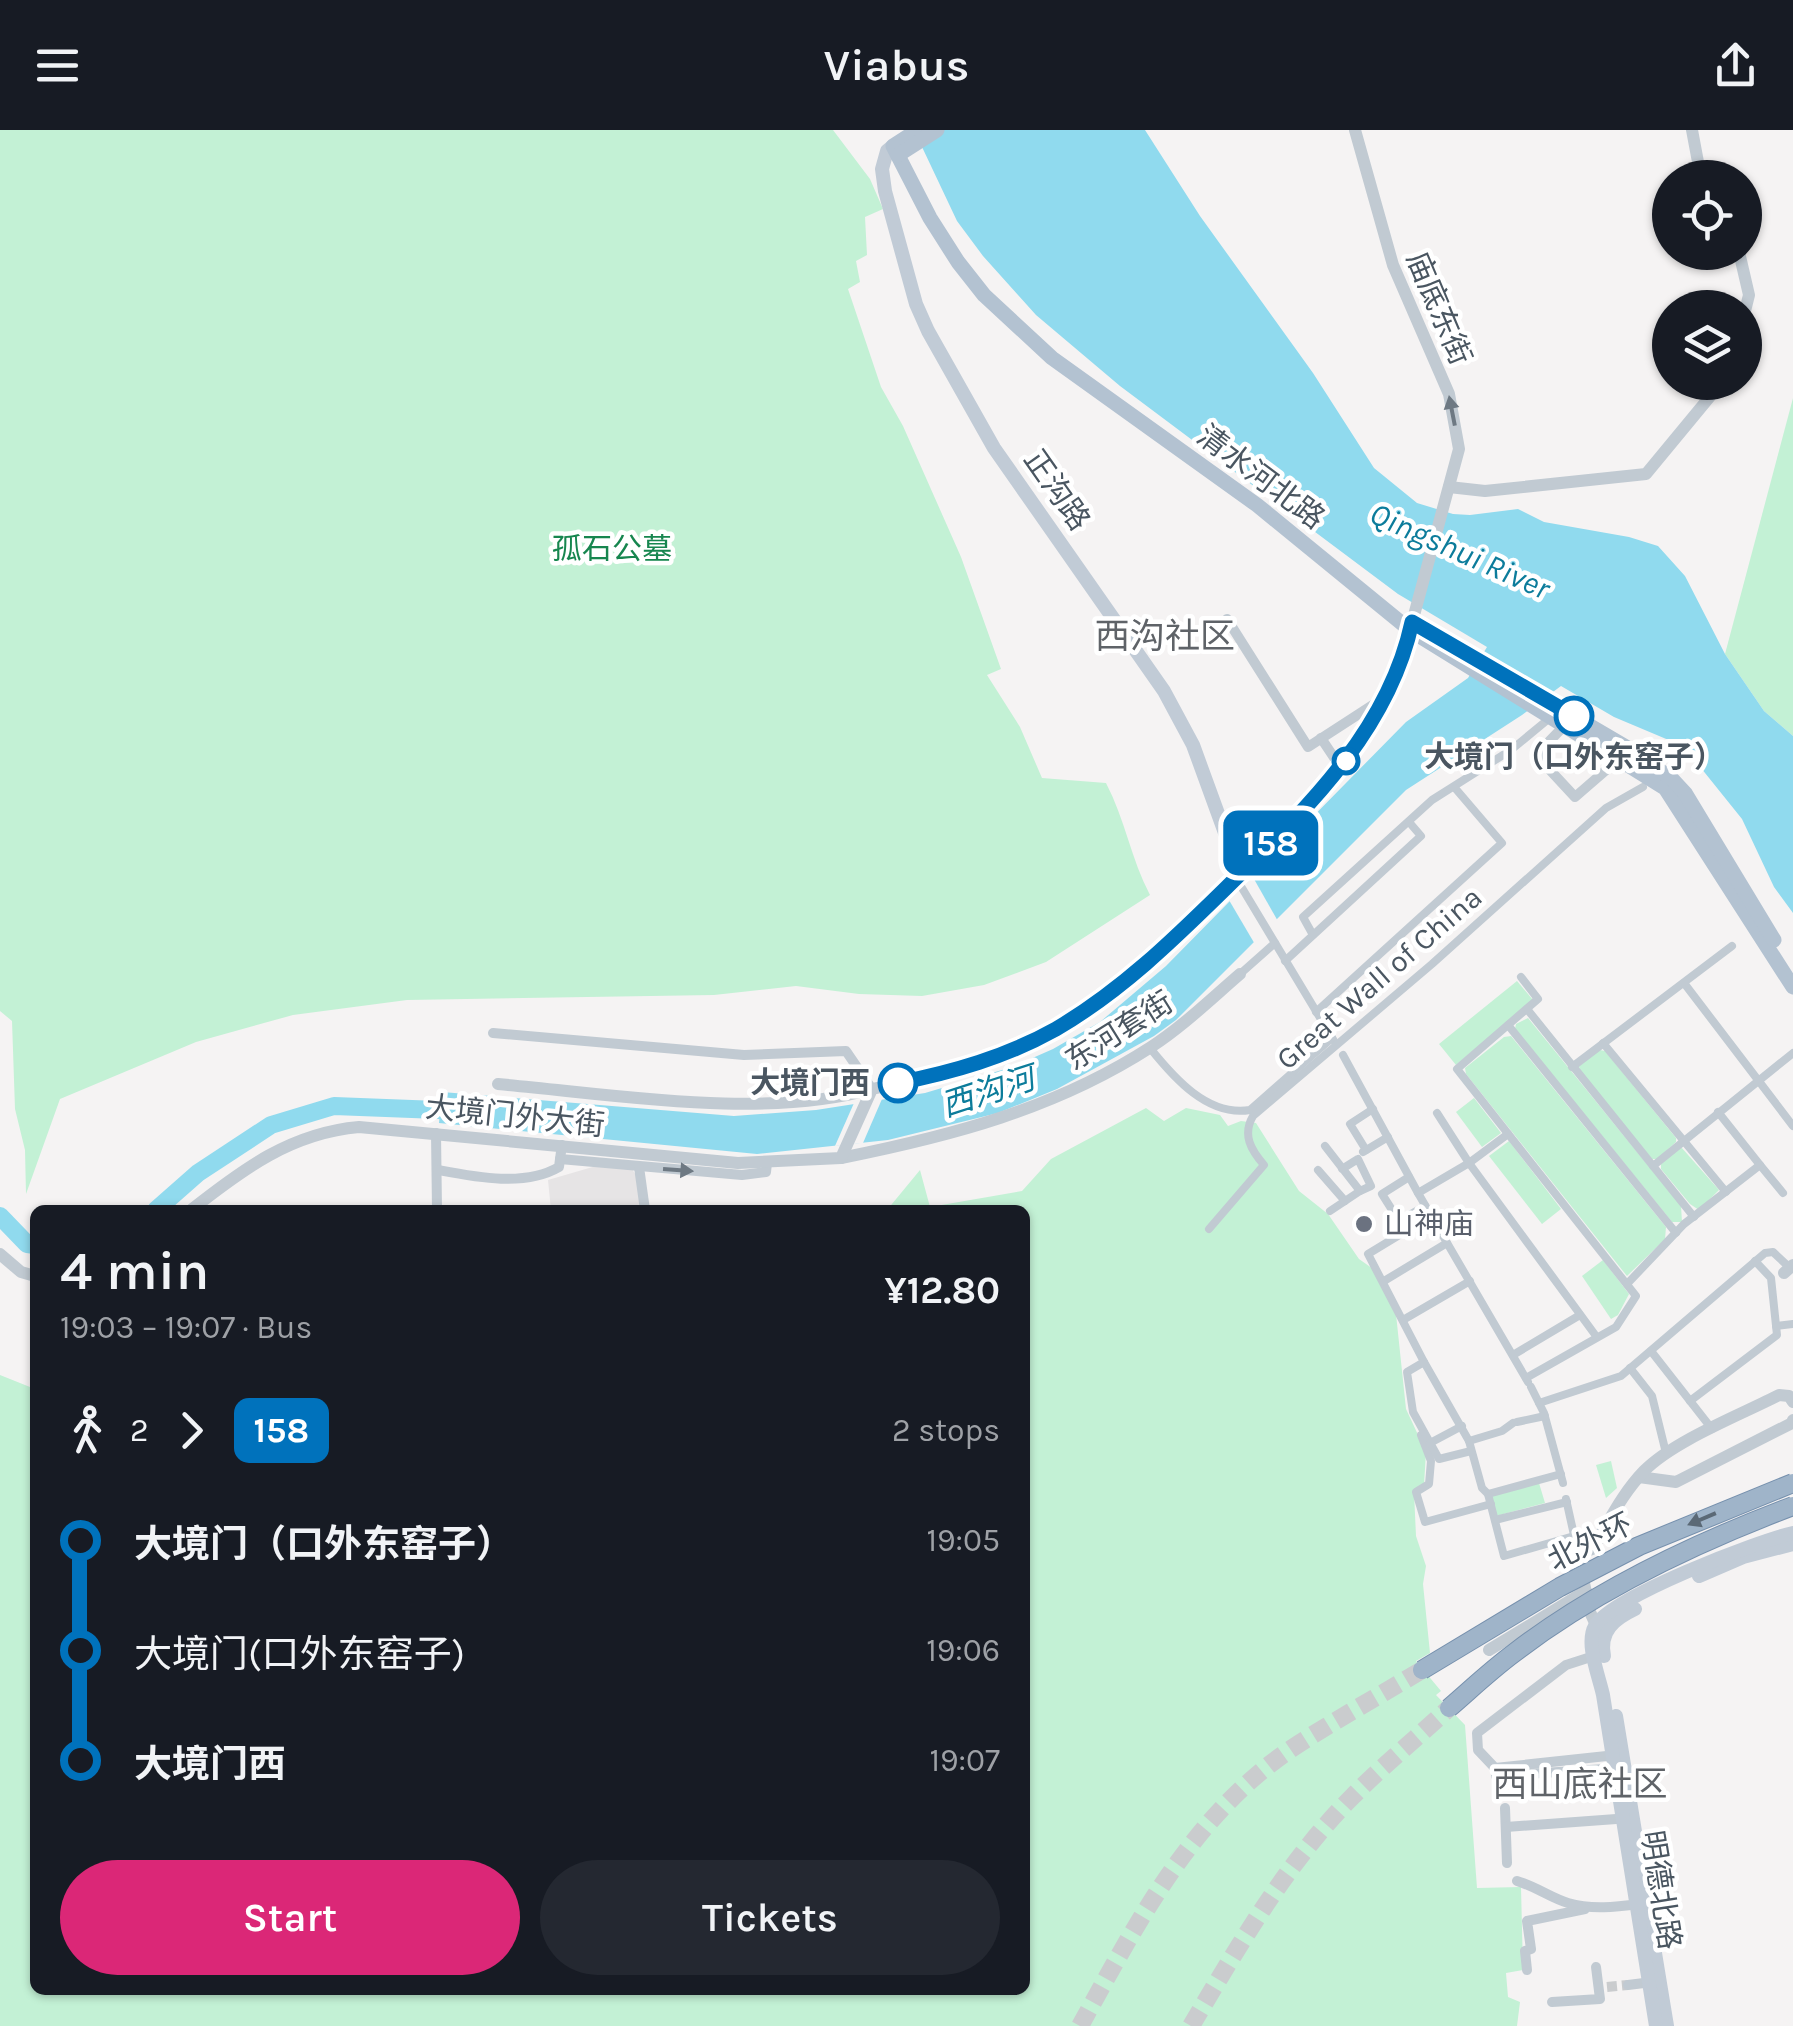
<!DOCTYPE html>
<meta charset="utf-8">
<style>
body{margin:0;font-family:Karla,"Noto Sans SC",sans-serif;background:#242831;color:#f1f3f6;height:100vh;display:flex;flex-direction:column;font-size:38px;white-space:nowrap}
*{box-sizing:border-box;margin:0}
p{font-size:32px;color:#9ea1a6}
.icon{flex:none;width:55px;height:55px;fill:none;stroke:currentColor;stroke-width:2;stroke-linecap:round;stroke-linejoin:round}
.map{position:relative;flex:1;overflow:hidden}
.details{position:absolute;left:30px;top:1075px;width:1000px;height:790px;display:flex;flex-direction:column;background:#171b24;border-radius:15px;box-shadow:0 2px 8px #0004}
.details>*{flex:none}
.badge{padding:0 20px;border-radius:15px;font-size:35px;line-height:65px}
.controls{position:absolute;left:1652px;top:30px;display:grid;gap:20px}
.controls a{display:grid;place-items:center;width:110px;height:110px;border-radius:50%;background:#171b24;box-shadow:0 2px 8px #0004;font-size:50px}
.map>.badge{position:absolute;translate:-50% -50%;box-shadow:0 0 0 5px #fff}
.legs{display:flex;align-items:center;gap:15px;height:110px;padding:0 30px;font-size:32px}
.legs p{margin-inline-start:auto}
.headline{display:flex;align-items:center;justify-content:space-between;height:170px;padding:0 30px}
h1{font-size:55px;font-weight:600;line-height:75px}
.action{display:flex;gap:20px;margin-top:auto;padding:20px 30px}
.action a{flex:1;height:115px;border-radius:60px;background:#db2777;color:#fff;font-size:40px;font-weight:600;line-height:115px;text-align:center}
.action a+a{background:#242831;color:#f1f3f6}
ul{padding:0 30px;list-style:none}
li{display:flex;align-items:center;gap:35px;height:110px;font-size:38px}
li i{display:grid;place-items:center;width:15px;height:100%;margin:0 12px;background:currentColor}
li i::after{content:'';width:25px;height:25px;margin:-12px;border:8px solid;border-radius:50%;background:#171b24}
li p{margin-inline-start:auto}
li:first-child i{background:linear-gradient(#0000 50%,currentColor 0)}
li:last-child i{background:linear-gradient(currentColor 50%,#0000 0)}
header{display:flex;justify-content:space-between;align-items:center;height:130px;padding:0 30px;background:#171b24;font-size:45px;font-weight:600}
.map>svg:first-child{display:block}
.education{fill:#e6e4e5}
.green{fill:#c3f1d5}
.water{fill:#90daee}
.pier{fill:#f5f3f3}
.lines{fill:none;stroke-linecap:round;stroke-linejoin:round}
.river{stroke:#90daee;stroke-width:18}
.minor-tunnel{stroke:#caccce;stroke-width:10;stroke-dasharray:10 5;stroke-linecap:butt}
.trunk-tunnel{stroke:#caccce;stroke-width:18;stroke-dasharray:18 9;stroke-linecap:butt}
.pedestrian{stroke:#c1cad2;stroke-width:8}
.minor{stroke:#c1cad2;stroke-width:10}
.tertiary{stroke:#c1cad2;stroke-width:12}
.secondary{stroke:#c1cbd6;stroke-width:14}
.primary{stroke:#b3c2d1;stroke-width:15}
.trunk-bridge-casing{stroke:#7690ad;stroke-width:20;stroke-linecap:butt}
.trunk-bridge{stroke:#9fb4c9;stroke-width:18}
.oneway{fill:#6e7983}
.oneway2{fill:#5b6976}
.line-1-casing{stroke:#fff;stroke-width:22}
.line-1{stroke:#0072bc;stroke-width:15}
.stop-1-dot{fill:#fff;stroke:#0072bc;stroke-width:5}
.worship-dot{fill:#6b7280;stroke:#fff;stroke-width:4}
.labels{text-anchor:middle;dominant-baseline:central;stroke-width:9;stroke-linejoin:round;paint-order:stroke}
.street-label{font-size:30px;fill:#4a5661;stroke:#fff}
.park-label{font-size:30px;fill:#17864f;stroke:#fff}
.stop-label{font-size:30px;font-weight:bold;fill:#4a5661;stroke:#fff}
.worship-label{font-size:30px;fill:#5b616d;stroke:#fff;text-anchor:start}
.water-label{font-size:32px;font-style:italic;fill:#0c7c9b;stroke:#fff}
.quarter-label{font-size:35px;fill:#5f6368;stroke:#fff}
</style>
<header><svg class="icon" aria-label="menu" viewBox="0 0 24 24"><path d="M4 6h16M4 12h16M4 18h16"/></svg>Viabus<svg class="icon" aria-label="share" viewBox="0 0 24 24"><path d="M12 15V3M7 8l5-5 5 5M5 13v7h14v-7"/></svg></header>
<div class="map">
<svg width="1793" height="1896" viewBox="0 0 1793 1896">
<rect width="100%" height="100%" fill="#f5f3f3"/>
<!-- education -->
<polygon class="education" points="596,1036 632,1039 640,1052 642,1080 551,1080 548,1050"/>
<!-- green -->
<g class="green">
<path d="M0 0H833L870 49 883 79 865 87 867 125 856 131 860 152 848 159 881 257 903 296 961 427 1001 539 987 545 1020 597 1042 648 1106 653C1125 689 1131 729 1150 765L1046 832 984 855 922 866 859 864 796 856 714 865 407 870 293 885 196 912 60 969 26 1064 25 1020 15 979 12 891 0 881Z"/>
<polygon points="1793,268 1793,606 1764,581 1725,524"/>
<polygon points="1517,851 1533,870 1456,935 1439,914"/>
<polygon points="1528,888 1681,1076 1682,1092 1672,1092 1515,899 1516,894"/>
<polygon points="1511,906 1666,1097 1665,1109 1627,1146 1466,944 1465,938 1504,907"/>
<polygon points="1600,920 1605,921 1676,1008 1676,1012 1657,1029 1652,1029 1580,943 1579,936"/>
<polygon points="1474,968 1501,1003 1482,1017 1456,982"/>
<polygon points="1146,978 1164,991 1186,978 1220,985 1228,996 1241,991 1256,993 1299,1061 1328,1084 1359,1129 1376,1141 1396,1184 1406,1279 1426,1322 1424,1355 1414,1362 1416,1406 1426,1436 1423,1454 1430,1523 1416,1531 1441,1561 1436,1565 1465,1595 1477,1758 1521,1757 1523,1840 1506,1843 1508,1867 1520,1872 1517,1896 0,1896 0,1245 35,1259 35,1860 1025,1860 1025,1080 887,1080 920,1040 930,1077 1022,1061 1051,1029"/>
<polygon points="1509,1011 1561,1079 1542,1094 1489,1026"/>
<polygon points="1681,1017 1719,1060 1699,1080 1690,1074 1661,1039 1661,1034"/>
<polygon points="1603,1130 1629,1164 1618,1185 1611,1189 1582,1146"/>
<polygon points="1611,1331 1617,1358 1606,1368 1596,1335"/>
<polygon points="1539,1353 1545,1373 1496,1386 1491,1366"/>
</g>
<!-- water -->
<polygon class="water" points="914,0 1145,0 1200,86 1313,243 1374,338 1417,373 1453,384 1470,385 1518,379 1544,392 1629,407 1658,416 1685,446 1725,524 1764,581 1793,606 1793,783 1774,757 1742,689 1701,638 1671,611 1614,587 1561,556 1522,585 1406,660 1176,890 1154,906 1057,959 998,983 888,1010 757,1024 439,993 442,962 734,986 816,980 925,963 1012,937 1053,919 1100,892 1166,836 1406,592 1468,548 1487,517 1398,464 1120,256 1036,185 983,126 957,91"/>
<!-- pier -->
<g class="pier">
<polygon points="1250,742 1279,793 1256,816 1226,765"/>
<polygon points="882,969 863,1013 835,1016 854,973"/>
</g>
<g class="lines">
<!-- river -->
<g class="river">
<polyline points="156,1080 198,1043 271,995 334,976 464,981"/>
<polyline points="0,1086 27,1114 35,1115"/>
</g>
<!-- minor-tunnel -->
<polyline class="minor-tunnel" points="1607,1857 1628,1855"/>
<!-- trunk-tunnel -->
<g class="trunk-tunnel">
<path d="M1080 1896C1137 1793 1191 1687 1291 1619 1333 1591 1379 1566 1422 1540"/>
<path d="M1191 1896C1238 1817 1286 1733 1352 1667 1382 1636 1417 1608 1449 1578"/>
</g>
<!-- pedestrian -->
<g class="pedestrian">
<polyline points="1236,748 1334,911"/>
<polyline points="1313,805 1303,787 1432,670 1511,620 1551,587"/>
<polyline points="1285,831 1421,706 1409,692"/>
<polyline points="1240,844 1275,813"/>
<polyline points="1521,847 1538,869 1457,939 1636,1166 1616,1197 1526,1248"/>
<polyline points="1684,853 1793,996"/>
<polyline points="1527,879 1694,1087"/>
<polyline points="1316,882 1502,713 1455,658"/>
<polyline points="1508,895 1676,1103"/>
<polyline points="1603,913 1726,1062"/>
<path d="M1150 918C1174 948 1208 987 1250 980L1332 908"/>
<polyline points="1343,925 1418,1063 1528,1252"/>
<polyline points="1572,937 1732,816"/>
<polyline points="1718,982 1760,1035"/>
<polyline points="1437,983 1469,1033 1508,1004"/>
<polyline points="1325,1016 1360,1061 1371,1056 1358,1029 1342,1039"/>
<polyline points="1366,1020 1350,994 1373,979"/>
<polyline points="1363,1022 1388,1007"/>
<polyline points="1653,1036 1793,923"/>
<polyline points="1318,1040 1345,1071"/>
<polyline points="1409,1047 1382,1064 1399,1091 1425,1076"/>
<polyline points="1418,1063 1469,1033 1596,1206"/>
<polyline points="1330,1081 1360,1061"/>
<polyline points="1399,1091 1395,1094 1401,1104 1368,1124 1424,1232"/>
<path d="M1209 1099 1264 1035C1251 1020 1242 1005 1253 986L1432 834 1606 678 1643 657"/>
<polyline points="1384,1151 1447,1113"/>
<polyline points="1627,1154 1684,1094 1760,1035 1783,1063"/>
<polyline points="1403,1190 1470,1151"/>
<polyline points="1776,1196 1793,1194"/>
<polyline points="1651,1221 1712,1299"/>
<polyline points="1513,1225 1580,1185"/>
<polyline points="1630,1238 1652,1266 1666,1323"/>
<polyline points="1531,1257 1544,1283 1563,1353"/>
<polyline points="1690,1271 1777,1205 1771,1148 1755,1131"/>
<polyline points="1539,1273 1621,1246 1765,1123 1773,1122 1790,1138"/>
<polyline points="1517,1292 1545,1286"/>
<polyline points="1421,1305 1431,1331 1429,1354 1416,1362 1425,1392 1491,1374"/>
<polyline points="1469,1311 1424,1232 1407,1242 1413,1282 1439,1329 1471,1321"/>
<polyline points="1430,1313 1462,1296"/>
<polyline points="1561,1344 1488,1364 1504,1426 1574,1406"/>
<polyline points="1488,1364 1482,1358 1469,1311 1502,1301 1513,1293"/>
<polyline points="1566,1369 1578,1423"/>
<polyline points="1495,1390 1567,1372"/>
</g>
<!-- minor -->
<g class="minor">
<polyline points="1227,489 1308,617 1382,569"/>
<polyline points="1565,595 1536,625 1575,667 1620,628"/>
<polyline points="1321,608 1341,638"/>
<polyline points="493,903 744,925 846,921 872,959"/>
<polyline points="436,1003 437,1080"/>
<polyline points="562,1015 560,1029 742,1045 766,1042 767,1033"/>
<polyline points="639,1037 645,1080"/>
<path d="M438 1040C475 1047 525 1057 559 1037L560 1029"/>
<polyline points="1597,1525 1566,1535 1477,1603 1478,1620 1495,1638 1616,1625"/>
<polyline points="1496,1646 1620,1638"/>
<polyline points="1505,1678 1507,1733"/>
<polyline points="1506,1697 1630,1688"/>
<path d="M1517 1751C1537 1757 1551 1768 1568 1773 1591 1780 1616 1777 1640 1774"/>
<polyline points="1527,1840 1525,1821 1531,1819 1527,1791 1585,1779"/>
<polyline points="1628,1855 1652,1852"/>
<polyline points="1552,1872 1600,1869 1596,1837"/>
</g>
<!-- tertiary -->
<g class="tertiary">
<polyline points="1692,0 1701,48"/>
<polyline points="1739,122 1749,165 1745,181"/>
<polyline points="1449,357 1485,361 1646,344 1722,252"/>
<path d="M498 954C613 964 762 990 872 959"/>
<path d="M841 1028C951 1006 1055 979 1151 917 1182 897 1211 869 1240 844"/>
<path d="M191 1080C243 1039 291 1003 359 997L738 1033 841 1028 872 959 947 943 1003 925 1054 900 1102 870 1185 798 1310 675 1346 631 1390 555 1410 500 1459 319 1449 264 1393 135 1355 0"/>
<polyline points="0,1124 21,1142 35,1146"/>
<polyline points="1784,1143 1793,1135"/>
<polyline points="1639,1347 1676,1352 1792,1293 1793,1290"/>
<path d="M1596 1495 1590 1482 1578 1424 1592 1419C1609 1392 1621 1365 1644 1341 1673 1311 1740 1285 1779 1265L1789 1266 1793 1272"/>
<polyline points="1489,1520 1586,1461"/>
</g>
<!-- secondary -->
<g class="secondary">
<polyline points="893,16 887,21 882,39 885,61 916,174 928,201 994,318 1164,561 1193,615 1240,744"/>
<polyline points="1699,1446 1743,1427 1793,1414"/>
<path d="M1604 1526C1599 1501 1614 1489 1635 1479"/>
<polyline points="1616,1586 1667,1896"/>
<path d="M1656 1896 1603 1565C1599 1546 1585 1513 1595 1496 1611 1467 1758 1411 1793 1403"/>
</g>
<!-- primary -->
<g class="primary">
<polyline points="918,0 893,16 930,88 958,132 984,165 1052,228 1257,375 1410,500 1665,658 1793,857"/>
<polyline points="898,25 937,0"/>
<polyline points="1466,523 1631,620 1672,649 1685,663 1774,810"/>
</g>
<!-- trunk-bridge casing -->
<g class="trunk-bridge-casing">
<g id="trunk-bridge">
<polyline points="1422,1540 1560,1457 1639,1416 1793,1353"/>
<path d="M1449 1578C1470 1560 1491 1540 1514 1523 1597 1459 1695 1413 1793 1376"/>
</g>
</g>
<!-- trunk-bridge -->
<use href="#trunk-bridge" class="trunk-bridge"/>
</g>
<!-- one-way arrows -->
<defs><path id="oneway-solid" d="M-6-.8H1V-3.2L6.5 0L1 3.2V.8H-6Z" transform="scale(2.5)"/></defs>
<g class="oneway">
<use href="#oneway-solid" transform="translate(1452 281) rotate(-101)"/>
<use href="#oneway-solid" transform="translate(678 1040) rotate(4)"/>
</g>
<use class="oneway2" href="#oneway-solid" transform="translate(1702 1389) rotate(157)"/>
<g class="lines">
<!-- line-1 casing -->
<g class="line-1-casing">
<path id="line-1" d="M898 953C953 942 1006 927 1056 899 1121 861 1173 810 1226 758 1303 682 1388 603 1412 492L1574 586"/>
</g>
<!-- line-1 -->
<use href="#line-1" class="line-1"/>
</g>
<!-- markers -->
<g class="stop-1-dot">
<circle cx="1574" cy="586" r="18"/>
<circle cx="1346" cy="631" r="12"/>
<circle cx="898" cy="953" r="18"/>
</g>
<circle class="worship-dot" cx="1364" cy="1094" r="10"/>
<g class="labels">
<!-- street labels -->
<g class="street-label">
<text transform="translate(1439 178) rotate(67)">庙底东街</text>
<text transform="translate(1261 347) rotate(37)">清水河北路</text>
<text transform="translate(1057 360) rotate(55)">正沟路</text>
<text transform="translate(1379 848) rotate(-41)">Great Wall of China</text>
<text transform="translate(1119 901) rotate(-32)">东河套街</text>
<text transform="translate(515 986) rotate(6)">大境门外大街</text>
<text transform="translate(1590 1412) rotate(-27)">北外环</text>
<text transform="translate(1661 1760) rotate(81)">明德北路</text>
</g>
<!-- park labels -->
<g class="park-label">
<text x="612" y="419">孤石公墓</text>
</g>
<!-- stop labels -->
<g class="stop-label">
<text x="1574" y="627">大境门（口外东窑子）</text>
<text x="870" y="953" text-anchor="end">大境门西</text>
</g>
<!-- worship labels -->
<g class="worship-label">
<text x="1384" y="1094">山神庙</text>
</g>
<!-- water labels -->
<g class="water-label">
<text transform="translate(1460 421) rotate(24)">Qingshui River</text>
<text transform="translate(988 962) rotate(-18)">西沟河</text>
</g>
<!-- quarter labels -->
<g class="quarter-label">
<text x="1165" y="506">西沟社区</text>
<text x="1580" y="1654">西山底社区</text>
</g>
</g>
</svg>
<div class="controls">
<a><svg class="icon" aria-label="locate" viewBox="0 0 24 24"><circle cx="12" cy="12" r="6"/><path d="M12 2v4M12 18v4M2 12h4M18 12h4"/></svg></a>
<a><svg class="icon" aria-label="layers" viewBox="0 0 24 24"><path d="M12 4l9 5-9 5-9-5zM3 14l9 5 9-5"/></svg></a>
</div>
<b class="badge" style="left:1271px;top:713px;background:#0072bc;color:#fff">158</b>
<section class="details">
<div class="headline"><div><h1>4 min</h1><p>19:03 – 19:07 · Bus</p></div><b>¥12.80</b></div>
<div class="legs"><svg class="icon" aria-label="walk" viewBox="0 0 24 24"><circle cx="13" cy="4" r="2"/><path d="M13 8l-2 6 4 7M11 14l-3 7M7 12l3-4h3l4 4"/></svg>2<svg class="icon" aria-label="forward" viewBox="0 0 24 24"><path d="M9 5l7 7-7 7"/></svg><b class="badge" style="background:#0072bc;color:#fff">158</b><p>2 stops</p></div>
<ul>
<li><i style="color:#0072bc"></i><b>大境门（口外东窑子）</b><p>19:05</p></li>
<li><i style="color:#0072bc"></i><span>大境门(口外东窑子)</span><p>19:06</p></li>
<li><i style="color:#0072bc"></i><b>大境门西</b><p>19:07</p></li>
</ul>
<div class="action"><a>Start</a><a>Tickets</a></div>
</section>
</div>
